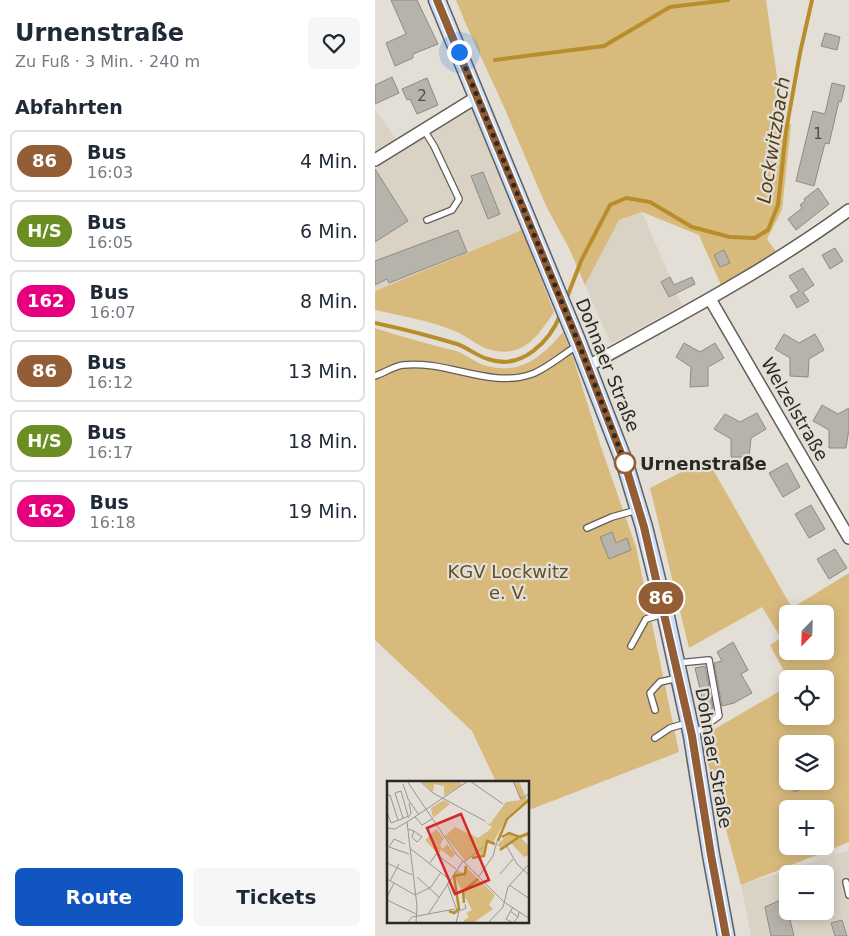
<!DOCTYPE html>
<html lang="de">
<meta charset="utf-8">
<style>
body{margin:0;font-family:"DejaVu Sans",sans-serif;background:#f6f6f7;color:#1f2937;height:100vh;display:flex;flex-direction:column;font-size:19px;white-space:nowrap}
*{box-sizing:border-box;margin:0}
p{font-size:16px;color:#747a83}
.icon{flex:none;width:28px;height:28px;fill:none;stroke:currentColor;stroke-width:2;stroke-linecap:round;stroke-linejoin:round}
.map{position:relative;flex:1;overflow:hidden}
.sheet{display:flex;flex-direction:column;background:#fff;width:375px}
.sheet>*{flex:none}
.badge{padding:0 10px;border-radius:16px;font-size:18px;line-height:32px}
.needle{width:32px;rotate:203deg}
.fabs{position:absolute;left:404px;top:605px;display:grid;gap:10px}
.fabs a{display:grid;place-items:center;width:55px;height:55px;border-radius:8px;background:#fff;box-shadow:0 2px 12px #0003;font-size:25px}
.you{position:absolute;width:25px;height:25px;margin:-12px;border:4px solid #fff;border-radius:50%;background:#1a73e8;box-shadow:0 0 0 8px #1a73e833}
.map>.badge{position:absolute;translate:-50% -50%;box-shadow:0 0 0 2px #fff}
h2{padding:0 15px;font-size:19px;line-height:45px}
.round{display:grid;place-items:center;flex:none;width:52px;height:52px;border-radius:8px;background:#f6f6f7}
.headline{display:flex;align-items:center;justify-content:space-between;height:85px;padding:0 15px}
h1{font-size:24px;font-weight:800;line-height:38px}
.primary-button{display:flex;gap:10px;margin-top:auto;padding:10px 15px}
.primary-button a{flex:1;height:58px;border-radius:8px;background:#1055c0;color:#fff;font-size:20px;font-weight:800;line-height:58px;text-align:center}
.primary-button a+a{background:#f6f6f7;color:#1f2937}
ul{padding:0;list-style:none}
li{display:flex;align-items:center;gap:15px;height:62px;margin:0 10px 8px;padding:0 5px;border:2px solid #e0e1e3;border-radius:8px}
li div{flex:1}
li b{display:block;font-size:19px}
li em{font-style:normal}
li .badge{min-width:55px;font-weight:700;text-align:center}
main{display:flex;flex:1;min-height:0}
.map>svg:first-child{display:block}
.built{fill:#dad3c5;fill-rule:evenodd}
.green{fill:#d8ba7d;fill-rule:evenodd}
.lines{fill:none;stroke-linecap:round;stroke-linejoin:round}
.stream{stroke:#b78e2a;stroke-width:4}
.building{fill:#b6b3ab;stroke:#8f8b84}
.lane-casing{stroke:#625e58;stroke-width:8}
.street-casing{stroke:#625e58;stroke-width:14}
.secondary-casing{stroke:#625e58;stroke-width:19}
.lane{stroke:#fff;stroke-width:5.5}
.street{stroke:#fff;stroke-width:11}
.secondary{stroke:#cadefe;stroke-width:16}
.line-casing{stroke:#fff;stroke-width:11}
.line{stroke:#935e36;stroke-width:8}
.walk{stroke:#2b2926;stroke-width:5;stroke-dasharray:0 9}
.stop-dot{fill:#fff;stroke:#935e36;stroke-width:2.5}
.labels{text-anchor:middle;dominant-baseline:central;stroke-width:4.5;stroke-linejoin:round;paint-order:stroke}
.number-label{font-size:15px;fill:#4e4c47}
.street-label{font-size:18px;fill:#2b2926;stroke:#e3dfd7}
.stop-label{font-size:18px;font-weight:bold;fill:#2b2926;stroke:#e3dfd7;text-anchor:start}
.park-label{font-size:18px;fill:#614f27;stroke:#e3dfd7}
.water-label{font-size:19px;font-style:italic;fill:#503e16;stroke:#e3dfd7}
.inset-river{fill:none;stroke:#b78e2a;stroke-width:2.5}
.inset-road{fill:none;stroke:#999690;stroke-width:1}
.view{fill:#d62828;fill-opacity:0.15;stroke:#d62828;stroke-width:2.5}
.inset-edge{fill:none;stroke:#2b2926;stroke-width:2.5}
</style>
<main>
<section class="sheet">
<div class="headline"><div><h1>Urnenstraße</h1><p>Zu Fuß · 3 Min. · 240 m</p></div><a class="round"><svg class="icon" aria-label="heart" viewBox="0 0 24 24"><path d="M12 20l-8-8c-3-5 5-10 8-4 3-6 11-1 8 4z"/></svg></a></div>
<h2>Abfahrten</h2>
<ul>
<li><span class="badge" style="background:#935e36;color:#fff">86</span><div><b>Bus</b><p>16:03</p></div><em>4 Min.</em></li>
<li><span class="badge" style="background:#6b8e23;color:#fff">H/S</span><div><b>Bus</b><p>16:05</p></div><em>6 Min.</em></li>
<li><span class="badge" style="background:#e6007e;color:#fff">162</span><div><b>Bus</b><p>16:07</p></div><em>8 Min.</em></li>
<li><span class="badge" style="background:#935e36;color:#fff">86</span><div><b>Bus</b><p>16:12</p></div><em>13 Min.</em></li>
<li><span class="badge" style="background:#6b8e23;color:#fff">H/S</span><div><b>Bus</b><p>16:17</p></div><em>18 Min.</em></li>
<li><span class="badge" style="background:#e6007e;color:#fff">162</span><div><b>Bus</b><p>16:18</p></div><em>19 Min.</em></li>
</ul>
<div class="primary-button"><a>Route</a><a>Tickets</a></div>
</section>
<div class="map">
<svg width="474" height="936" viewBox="0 0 474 936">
<rect width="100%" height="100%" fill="#e3dfd7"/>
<!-- built -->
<g class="built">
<polygon points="96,108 147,230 0,291 0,109 26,146"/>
<polygon points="267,212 307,305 236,344 210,285 244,220"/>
<path d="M474 850V936H376L366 885ZM412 874H450V911H412Z"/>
</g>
<!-- green -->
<g class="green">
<polygon points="81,0 391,0 402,77 409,106 405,125 416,124 407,210 392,239 402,253 346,285 324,235 267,212 244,220 210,285 194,248 171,206 129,107 93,29"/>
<path d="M147 230 179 312C163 336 149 358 116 350 104 347 93 337 82 332 57 321 27 316 0 310V291Z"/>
<path d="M0 328C27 337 54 344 81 351 91 354 99 362 109 365 144 376 166 358 188 332L197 354 225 444 261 547 304 752 154 810V782H121L97 731 0 640Z"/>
<path d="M332 459 417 608 474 573V842L366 885 326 737 410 688 408 669 395 645 406 638 387 607 314 648 275 488ZM412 614H450V651H412ZM412 679H450V716H412ZM412 744H450V781H412ZM412 809H450V846H412Z"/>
</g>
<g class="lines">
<!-- stream -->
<g class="stream">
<polyline points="120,60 229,46 295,7 353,0"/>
<polyline points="191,300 206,261 235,205 251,198 275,202 317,227 355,237 380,238 393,230 403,205 411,131 425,53 437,0"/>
<path d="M0 323C28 329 55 336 82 344 93 348 102 356 113 359 146 371 175 342 186 313"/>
</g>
</g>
<!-- building -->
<g class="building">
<polygon points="16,0 42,0 63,44 38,54 38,58 20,66 11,43 31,34"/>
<polygon points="450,33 465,37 462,50 446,46"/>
<polygon points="17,77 24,93 0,104 0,85"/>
<polygon points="52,78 63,105 42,114 35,99 32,100 27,89"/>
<polygon points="457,83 470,86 466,102 464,101 454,144 450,143 439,186 421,181 438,111 450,114"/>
<polygon points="0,169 33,221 0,242"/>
<polygon points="108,172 125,214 113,219 96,176"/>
<polygon points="443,188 454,204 421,230 413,219 427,208 425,205 430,201 429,199"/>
<polygon points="83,230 92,252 14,283 12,279 0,285 0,261"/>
<polygon points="460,248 468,261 455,269 447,255"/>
<polygon points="349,250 355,263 345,267 339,255"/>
<polygon points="428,268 439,285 428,292 434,301 422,308 415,296 424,291 414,276"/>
<polygon points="295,277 299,285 317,277 320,284 294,297 286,282"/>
<polygon points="409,334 424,343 440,334 449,350 434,359 433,377 415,376 415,358 400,349"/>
<polygon points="309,343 325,352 340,343 349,358 333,367 333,386 315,387 316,367 301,357"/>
<polygon points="447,405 463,414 474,408 474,429 471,448 454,448 454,430 438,421"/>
<polygon points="382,413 391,429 376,438 374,457 356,457 356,439 339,429 350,414 365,422"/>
<polygon points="412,463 425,487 408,497 394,473"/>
<polygon points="436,505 450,529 434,538 420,514"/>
<polygon points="237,532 241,543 252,538 256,550 234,559 225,537"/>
<polygon points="460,549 472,568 454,579 442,559"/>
<polygon points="358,642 373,670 366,674 377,693 359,703 347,706 339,663 347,661 342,652"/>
<polygon points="330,666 338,708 330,710 320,668"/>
<polygon points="415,781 445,781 446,783 419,792"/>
<polygon points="412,897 412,911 435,912 415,920 419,936 396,936 390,907"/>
<polygon points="467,920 472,936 460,936 456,923"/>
</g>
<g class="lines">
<!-- lane casing -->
<g class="lane-casing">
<g id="lane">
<polyline points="49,130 59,146 84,199 77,210 52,220"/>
<path d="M0 376C9 373 19 366 28 365 72 360 116 389 157 374 171 369 190 353 203 345"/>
<polyline points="212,528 237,517 262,510"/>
<polyline points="256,646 271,619 288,614"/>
<polyline points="303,663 334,660 344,716 319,734"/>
<polyline points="280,710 275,693 285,682 303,678"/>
<polyline points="280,738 295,728 312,723"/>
<polyline points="471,882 474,895"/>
</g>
</g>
<!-- street casing -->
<g class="street-casing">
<g id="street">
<polyline points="0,160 102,97"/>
<polyline points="335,299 474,538"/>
<path d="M213 366C302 317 392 270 474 210"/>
</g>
</g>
<!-- secondary casing -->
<g class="secondary-casing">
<polyline id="secondary" points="62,0 202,340 250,464 269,527 290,612 317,736 336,855 351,936"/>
</g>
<!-- lane -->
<use href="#lane" class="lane"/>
<!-- street -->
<use href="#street" class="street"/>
<!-- secondary -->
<use href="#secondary" class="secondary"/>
</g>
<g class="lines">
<!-- line casing -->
<g class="line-casing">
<polyline id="line" points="62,0 204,344 250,464 269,527 317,736 336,855 351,936"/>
</g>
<!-- line -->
<use href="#line" class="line"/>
<!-- walk -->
<polyline class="walk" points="84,52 204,344 250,463"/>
</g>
<!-- markers -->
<circle class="stop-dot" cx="250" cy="463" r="10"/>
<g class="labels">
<!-- number labels -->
<g class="number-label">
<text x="47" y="96">2</text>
<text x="443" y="134">1</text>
</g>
<!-- street labels -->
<g class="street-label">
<text transform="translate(233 365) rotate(68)">Dohnaer Straße</text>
<text transform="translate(420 409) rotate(60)">Welzelstraße</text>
<text transform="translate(339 758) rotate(80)">Dohnaer Straße</text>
</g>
<!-- stop labels -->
<g class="stop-label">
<text x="265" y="463">Urnenstraße</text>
</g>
<!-- park labels -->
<g class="park-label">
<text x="133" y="571">KGV Lockwitz<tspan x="133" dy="21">e. V.</tspan></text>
</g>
<!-- water labels -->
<g class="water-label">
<text transform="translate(398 140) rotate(-81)">Lockwitzbach</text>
</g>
</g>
<!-- overview -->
<g transform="translate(12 781)">
<rect width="142" height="142" fill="#e3dfd7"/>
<path d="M34 0H72L75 4 57 15V5L47 3 46 11ZM126 0H132L140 19 120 36 106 62 99 60 97 74 82 77 79 81 58 55 68 46 91 57 101 50 105 46 99 42 103 43 108 36 96 26 108 36 119 21 133 19ZM57 19 63 23 46 37 44 27ZM49 48 57 57 53 64 56 68 60 63 68 73 65 77 54 69 51 73 38 59ZM142 50V63L140 54 134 57 142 65V74L137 76 123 61 115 68 110 64 123 51 131 55ZM78 85 108 114 102 124 106 128 86 142H78L77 139 82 136 79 132 85 129 66 93 69 89 77 92Z" fill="#d8ba7d"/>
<path class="inset-river" d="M115 56 122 52 133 56 143 52M111 60 120 38 143 18M113 69 132 56M85 77 97 75 100 60 108 63M77 122 76 110 91 98M62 130 67 132 72 128 67 95 78 93 79 85"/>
<path class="inset-road" d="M20 0 70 74 117 121 143 138M33 0 46 12 98 40M83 0 116 23M126 0 134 18 143 12M16 3 21 18 32 34M0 15 3 14 11 39M41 27 81 0M0 31 4 42 17 37 21 35 14 10 8 12 16 37M28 36 35 44 45 38M21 37 24 32 22 22M0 47 8 48 20 41M21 48 27 50 25 56 30 61 35 56 27 50M18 63 7 58 2 66 22 73M119 64 130 83 143 95M24 68 62 98M77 81 96 66M0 82 25 94M43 82 49 73 69 88M113 93 126 78M92 95 106 75 111 57M30 96 52 116M0 98 28 114 44 106 54 91M3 100 12 83M60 102 71 132M122 104 143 118M0 116 7 102M0 119 29 133M126 126 119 138 126 142 131 136M123 130 131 136 132 131M42 132 76 80M20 142 25 136 68 128M29 142 30 125 20 41 41 27M69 142 72 130 79 127 78 123M101 142 116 126 121 106 143 82"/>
<path class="view" d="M74 33 102 99 68 113 40 47Z"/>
<rect width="142" height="142" class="inset-edge"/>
</g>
</svg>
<div class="fabs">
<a><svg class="needle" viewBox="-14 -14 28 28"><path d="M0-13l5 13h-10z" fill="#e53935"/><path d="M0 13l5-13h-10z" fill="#747a83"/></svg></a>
<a><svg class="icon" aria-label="locate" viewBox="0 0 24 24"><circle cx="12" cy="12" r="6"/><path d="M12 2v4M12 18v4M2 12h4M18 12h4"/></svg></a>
<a><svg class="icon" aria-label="layers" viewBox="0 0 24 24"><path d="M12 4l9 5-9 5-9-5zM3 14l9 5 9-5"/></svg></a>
<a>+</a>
<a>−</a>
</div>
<div class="you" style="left:84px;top:52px"></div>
<b class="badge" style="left:286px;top:598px;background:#935e36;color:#fff">86</b>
</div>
</main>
